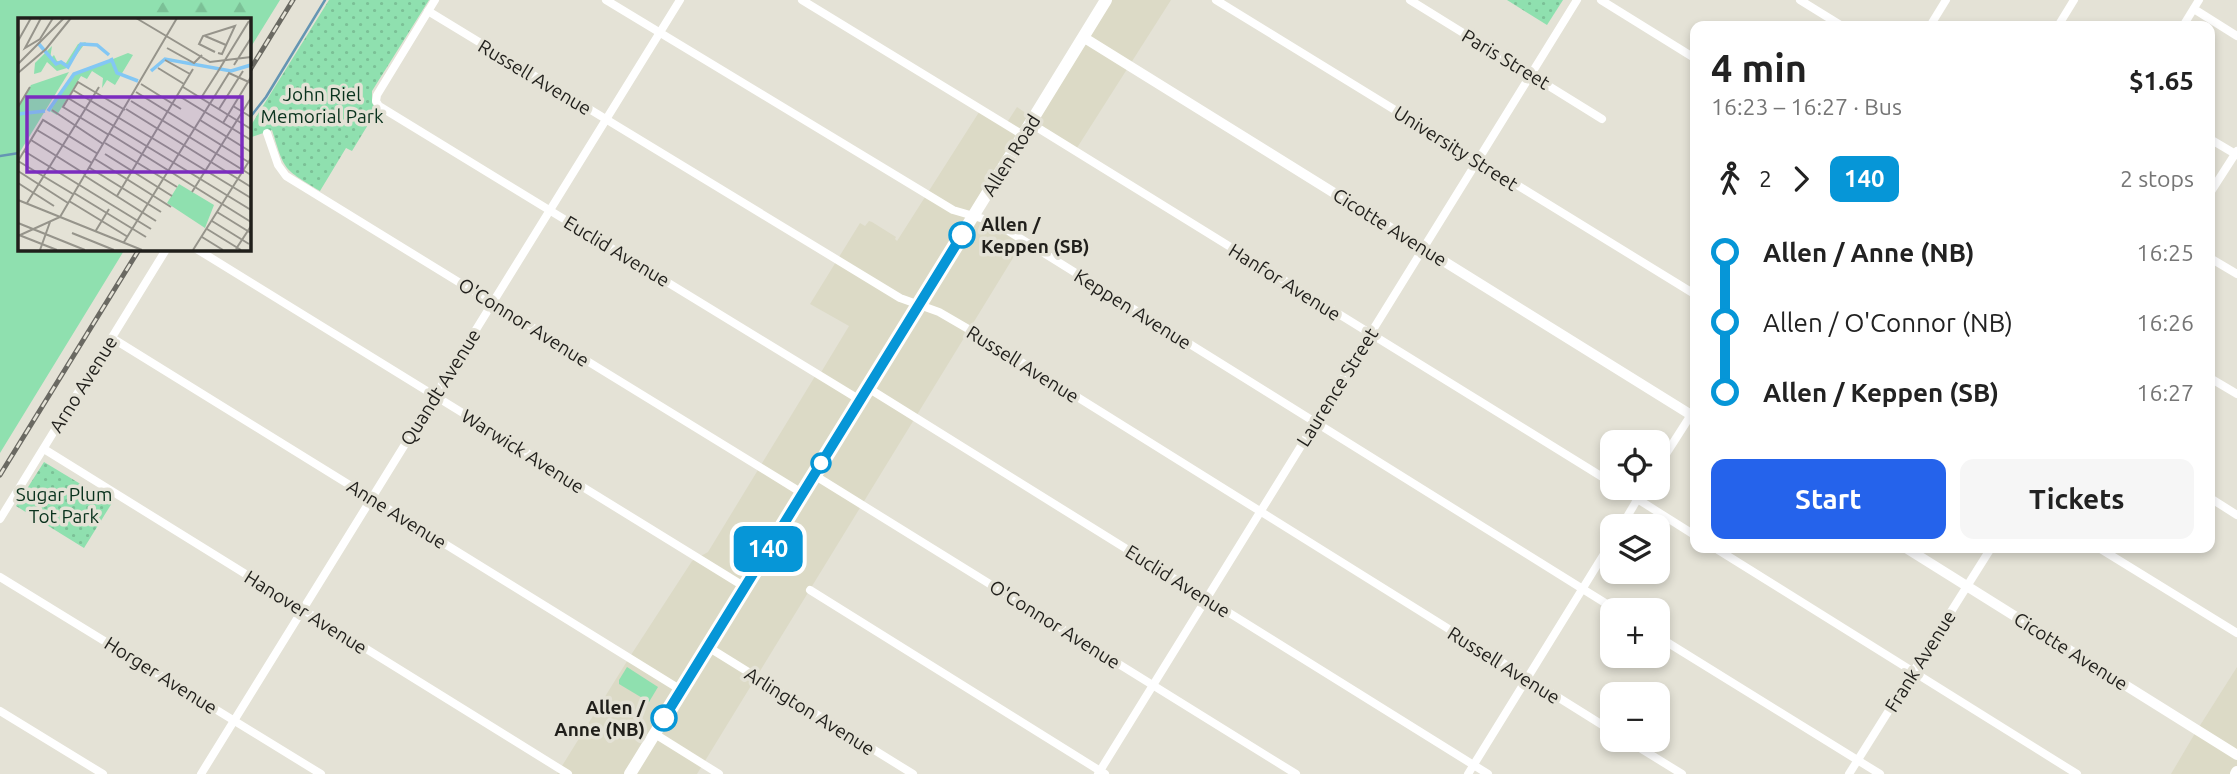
<!DOCTYPE html>
<meta charset="utf-8">
<style>
body{margin:0;font-family:Ubuntu,sans-serif;background:#f6f6f6;color:#222;height:100vh;display:flex;flex-direction:column;font-size:26px;white-space:nowrap}
*{box-sizing:border-box;margin:0}
p{font-size:23px;color:#767676}
.icon{flex:none;width:38px;height:38px;fill:none;stroke:currentColor;stroke-width:2;stroke-linecap:round;stroke-linejoin:round}
.map{position:relative;flex:1;overflow:hidden}
.drawer{position:absolute;left:1690px;top:21px;width:525px;height:532px;display:flex;flex-direction:column;background:#fff;border-radius:14px;box-shadow:0 4px 10px #0003}
.drawer>*{flex:none}
.badge{padding:0 14px;border-radius:10px;font-size:24px;line-height:46px}
.tools{position:absolute;left:1600px;top:430px;display:grid;gap:14px}
.tools a{display:grid;place-items:center;width:70px;height:70px;border-radius:14px;background:#fff;box-shadow:0 4px 10px #0003;font-size:35px}
.map>.badge{position:absolute;translate:-50% -50%;box-shadow:0 0 0 4px #fff}
.legs{display:flex;align-items:center;gap:10px;height:77px;padding:0 21px;font-size:23px}
.legs p{margin-inline-start:auto}
.overview{display:flex;align-items:center;justify-content:space-between;height:119px;padding:0 21px}
h1{font-size:38px;font-weight:700;line-height:52px}
.cta{display:flex;gap:14px;margin-top:auto;padding:14px 21px}
.cta a{flex:1;height:80px;border-radius:14px;background:#2563eb;color:#fff;font-size:28px;font-weight:700;line-height:80px;text-align:center}
.cta a+a{background:#f6f6f6;color:#222}
ul{padding:0 21px;list-style:none}
li{display:flex;align-items:center;gap:24px;height:70px;font-size:26px}
li i{display:grid;place-items:center;width:10px;height:100%;margin:0 9px;background:currentColor}
li i::after{content:'';width:18px;height:18px;margin:-9px;border:5px solid;border-radius:50%;background:#fff}
li p{margin-inline-start:auto}
li:first-child i{background:linear-gradient(#0000 50%,currentColor 0)}
li:last-child i{background:linear-gradient(currentColor 50%,#0000 0)}
.map>svg:first-child{display:block}
.built{fill:#dcdac6}
.grass{fill:#8fe0af}
.forest{fill:url(#forest-firs)}
.park{fill:url(#park-dots)}
.lines{fill:none;stroke-linecap:round;stroke-linejoin:round}
.stream{stroke:#6595b3;stroke-width:2.5}
.minor{stroke:#fff;stroke-width:8}
.tertiary{stroke:#fff;stroke-width:10}
.secondary{stroke:#fff;stroke-width:12}
.rail-casing{stroke:#6a6962;stroke-width:5}
.rail{stroke:#e4e2d6;stroke-width:2.5;stroke-dasharray:8;stroke-linecap:butt}
.line-1-casing{stroke:#fff;stroke-width:16}
.line-1{stroke:#0696d7;stroke-width:10}
.stop-1-dot{fill:#fff;stroke:#0696d7;stroke-width:3.5}
.labels{text-anchor:middle;dominant-baseline:central;stroke-width:7;stroke-linejoin:round;paint-order:stroke}
.street-label{font-size:19px;fill:#201f1b;stroke:#e4e2d6}
.park-label{font-size:19px;fill:#09321d;stroke:#e4e2d6}
.stop-label{font-size:19px;font-weight:bold;fill:#201f1b;stroke:#e4e2d6;text-anchor:start}
.inset-river{fill:none;stroke:#83c7f4;stroke-width:3.5}
.inset-road{fill:none;stroke:#96948b;stroke-width:2}
.view{fill:#7b2cbf;fill-opacity:0.15;stroke:#7b2cbf;stroke-width:3.5}
.inset-edge{fill:none;stroke:#201f1b;stroke-width:3.5}
</style>
<div class="map">
<svg width="2237" height="774" viewBox="0 0 2237 774">
<defs>
<pattern id="forest-firs" width="22" height="20" patternUnits="userSpaceOnUse" patternTransform="scale(1.75)"><rect width="22" height="20" fill="#8fe0af"/><path d="M5 1l3.5 6h-7zM16 11l3.5 6h-7z" fill="#7bc096"/></pattern>
<pattern id="park-dots" width="8" height="8" patternUnits="userSpaceOnUse" patternTransform="scale(1.75)"><rect width="8" height="8" fill="#8fe0af"/><path d="M2 2h.1M6 6h.1" fill="none" stroke="#7bc096" stroke-width="1.8" stroke-linecap="round"/></pattern>
</defs>
<rect width="100%" height="100%" fill="#e4e2d6"/>
<!-- built -->
<g class="built">
<polygon points="1106,0 1171,0 1075,151 1030,123 974,215 1024,240 697,774 557,774 629,658 692,561 708,552 817,373 820,374 849,326 810,304 860,223 865,226 869,221 872,222 896,237 895,239 897,241 981,109 1006,124 1017,107 1033,118"/>
<polygon points="2237,667 2237,774 2171,774 2194,735"/>
</g>
<!-- grass -->
<g class="grass">
<polygon points="0,0 280,0 249,50 248,19 19,19 19,248 125,249 0,453"/>
<polygon points="627,667 658,687 649,702 619,684 619,680"/>
</g>
<!-- forest -->
<polygon class="forest" points="166,0 257,0 244,19 141,19"/>
<!-- park -->
<g class="park">
<path d="M329 0H429L372 91V103L377 110 352 151 346 148 320 191C283 168 285 172 272 130L249 138 248 130Z"/>
<polygon points="1507,0 1563,0 1547,25"/>
<polygon points="44,462 112,503 84,548 16,506"/>
</g>
<g class="lines">
<!-- stream -->
<g class="stream">
<polyline points="248,120 266,97 325,0"/>
<polyline points="0,156 19,153"/>
</g>
<!-- minor -->
<g class="minor">
<polyline points="435,0 377,95 376,101 379,106 860,400"/>
<polyline points="606,0 953,210 994,222 1618,611"/>
<polyline points="802,0 1023,135"/>
<polyline points="1216,0 1696,295"/>
<polyline points="1410,0 1602,119"/>
<polyline points="1601,0 1696,59"/>
<polyline points="1800,0 1842,26"/>
<polyline points="2194,9 2237,36"/>
<polyline points="428,11 900,298 939,312 970,330 1612,731"/>
<polyline points="1930,26 1946,0"/>
<polyline points="2058,26 2074,0"/>
<polyline points="2183,26 2199,0"/>
<polyline points="1030,123 1612,483"/>
<polyline points="267,133 278,165 286,176 802,493"/>
<polyline points="2210,139 2237,155"/>
<polyline points="2210,193 2237,151"/>
<polyline points="195,248 745,587"/>
<polyline points="2210,258 2237,274"/>
<polyline points="112,338 681,690"/>
<polyline points="2210,378 2237,394"/>
<polyline points="868,388 1488,774"/>
<polyline points="44,449 568,774"/>
<polyline points="1657,468 1696,407"/>
<polyline points="814,475 1296,774"/>
<polyline points="1620,488 1696,536"/>
<polyline points="2210,498 2237,515"/>
<polyline points="0,519 167,248"/>
<polyline points="1621,527 1644,488"/>
<polyline points="1715,548 2077,774"/>
<polyline points="2099,548 2237,633"/>
<polyline points="0,577 321,774"/>
<polyline points="810,590 1105,774"/>
<polyline points="1657,636 1880,774"/>
<polyline points="708,647 913,774"/>
<polyline points="0,711 103,774"/>
<polyline points="655,734 719,774"/>
<polyline points="1627,740 1682,774"/>
<polyline points="201,774 680,0"/>
<polyline points="1098,774 1577,0"/>
<polyline points="1468,774 1612,541"/>
<polyline points="1849,774 1991,548"/>
</g>
<!-- tertiary -->
<g class="tertiary">
<polyline points="1083,37 1696,418"/>
<polyline points="1906,548 2237,755"/>
</g>
<!-- secondary -->
<g class="secondary">
<polyline points="630,774 1106,0"/>
<polyline points="2236,774 2237,772"/>
</g>
<!-- rail casing -->
<g class="rail-casing">
<g id="rail">
<polyline points="248,73 293,0"/>
<polyline points="0,475 140,248"/>
</g>
</g>
<!-- rail -->
<use href="#rail" class="rail"/>
</g>
<g class="lines">
<!-- line-1 casing -->
<g class="line-1-casing">
<polyline id="line-1" points="664,718 962,235"/>
</g>
<!-- line-1 -->
<use href="#line-1" class="line-1"/>
</g>
<!-- markers -->
<g class="stop-1-dot">
<circle cx="962" cy="235" r="12"/>
<circle cx="821" cy="463" r="9"/>
<circle cx="664" cy="718" r="12"/>
</g>
<g class="labels">
<!-- street labels -->
<g class="street-label">
<text transform="translate(1506 59) rotate(31)">Paris Street</text>
<text transform="translate(535 77) rotate(31)">Russell Avenue</text>
<text transform="translate(1456 148) rotate(32)">University Street</text>
<text transform="translate(1011 155) rotate(-58)">Allen Road</text>
<text transform="translate(1390 227) rotate(32)">Cicotte Avenue</text>
<text transform="translate(617 251) rotate(31)">Euclid Avenue</text>
<text transform="translate(1285 282) rotate(32)">Hanfor Avenue</text>
<text transform="translate(1133 309) rotate(32)">Keppen Avenue</text>
<text transform="translate(524 322) rotate(32)">O'Connor Avenue</text>
<text transform="translate(1023 364) rotate(32)">Russell Avenue</text>
<text transform="translate(83 384) rotate(-58)">Arno Avenue</text>
<text transform="translate(440 387) rotate(-58)">Quandt Avenue</text>
<text transform="translate(1337 387) rotate(-58)">Laurence Street</text>
<text transform="translate(523 451) rotate(32)">Warwick Avenue</text>
<text transform="translate(397 514) rotate(32)">Anne Avenue</text>
<text transform="translate(1178 581) rotate(32)">Euclid Avenue</text>
<text transform="translate(306 612) rotate(32)">Hanover Avenue</text>
<text transform="translate(1055 624) rotate(32)">O'Connor Avenue</text>
<text transform="translate(2071 651) rotate(32)">Cicotte Avenue</text>
<text transform="translate(1920 661) rotate(-58)">Frank Avenue</text>
<text transform="translate(1504 665) rotate(32)">Russell Avenue</text>
<text transform="translate(161 675) rotate(32)">Horger Avenue</text>
<text transform="translate(810 711) rotate(32)">Arlington Avenue</text>
</g>
<!-- park labels -->
<g class="park-label">
<text x="322" y="94">John Riel<tspan x="322" dy="22">Memorial Park</tspan></text>
<text x="64" y="494">Sugar Plum<tspan x="64" dy="22">Tot Park</tspan></text>
</g>
<!-- stop labels -->
<g class="stop-label">
<text x="981" y="224">Allen /<tspan x="981" dy="22">Keppen (SB)</tspan></text>
<text x="645" y="707" text-anchor="end">Allen /<tspan x="645" dy="22">Anne (NB)</tspan></text>
</g>
</g>
<!-- overview -->
<g transform="translate(18 18)">
<rect width="233" height="233" fill="#e4e2d6"/>
<path d="M51 54 0 137V90L13 67Z" fill="#8fe0af"/>
<path d="M68 24 49 50 39 53 29 44 23 54 16 56 17 45 34 28 32 41 36 37 39 43 48 45 60 26Z" fill="#8fe0af"/>
<path d="M110 35 115 37 97 67 89 62 84 70 85 60 74 53 69 61 63 58 39 97 32 93 55 57ZM161 166 196 187 187 210 149 185Z" fill="#8fe0af"/>
<path class="inset-river" d="M20 25 38 46 43 44 50 49 63 26 79 27 91 37M93 40 99 55 120 63M133 53 147 41 213 53 233 47M30 93 56 56 94 42M0 96 27 93"/>
<path class="inset-road" d="M23 0 7 30 22 21 35 0M118 0 192 44 233 39M187 18 208 27M0 23 13 0M149 30 176 45 184 37M197 34 181 26 185 18 217 8 204 36 200 35M147 42 172 56M0 46 46 0M216 47 233 20M140 50 166 66M0 55 28 31 53 0M199 55 231 3M123 66 163 91M165 69 233 111M55 72 233 180M118 74 232 145M161 78 233 122M50 80 233 192M183 80 199 55M113 83 233 157M215 88 233 99M0 89 12 69M108 91 233 169M201 91 225 53M34 92 85 126M182 102 233 134M205 105 233 59M19 112 74 145M92 116 233 204M91 117 45 89 60 64 107 92M13 122 67 156M87 125 159 169M6 133 133 211M87 136 154 178M77 141 153 189M0 143 25 102 80 136M0 143 55 176M72 150 143 194M0 153 50 185M67 158 138 203M0 165 36 188M174 174 233 80M56 175 128 219M99 178 175 51M0 182 124 232M51 183 110 219M9 185 81 69M199 194 233 215M194 203 231 226M0 205 67 232M189 211 223 232M77 214 91 191M54 215 96 232M1 217 39 232M0 218 42 199 159 0M184 219 205 232M106 224 211 55 233 65M218 231 233 208M22 232 32 204M175 232 233 140"/>
<path class="view" d="M9 79H224V154H9Z"/>
<rect width="233" height="233" class="inset-edge"/>
</g>
</svg>
<div class="tools">
<a><svg class="icon" aria-label="locate" viewBox="0 0 24 24"><circle cx="12" cy="12" r="6"/><path d="M12 2v4M12 18v4M2 12h4M18 12h4"/></svg></a>
<a><svg class="icon" aria-label="layers" viewBox="0 0 24 24"><path d="M12 4l9 5-9 5-9-5zM3 14l9 5 9-5"/></svg></a>
<a>+</a>
<a>−</a>
</div>
<b class="badge" style="left:768px;top:549px;background:#0696d7;color:#fff">140</b>
<section class="drawer">
<div class="overview"><div><h1>4 min</h1><p>16:23 – 16:27 · Bus</p></div><b>$1.65</b></div>
<div class="legs"><svg class="icon" aria-label="walk" viewBox="0 0 24 24"><circle cx="13" cy="4" r="2"/><path d="M13 8l-2 6 4 7M11 14l-3 7M7 12l3-4h3l4 4"/></svg>2<svg class="icon" aria-label="forward" viewBox="0 0 24 24"><path d="M9 5l7 7-7 7"/></svg><b class="badge" style="background:#0696d7;color:#fff">140</b><p>2 stops</p></div>
<ul>
<li><i style="color:#0696d7"></i><b>Allen / Anne (NB)</b><p>16:25</p></li>
<li><i style="color:#0696d7"></i><span>Allen / O'Connor (NB)</span><p>16:26</p></li>
<li><i style="color:#0696d7"></i><b>Allen / Keppen (SB)</b><p>16:27</p></li>
</ul>
<div class="cta"><a>Start</a><a>Tickets</a></div>
</section>
</div>
